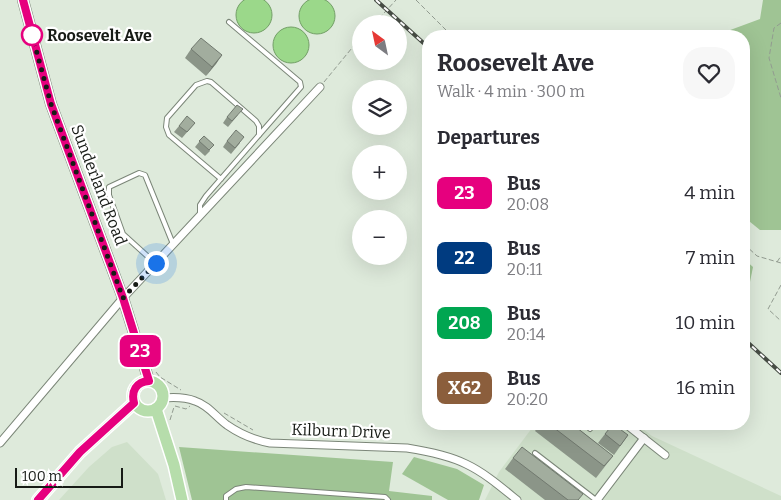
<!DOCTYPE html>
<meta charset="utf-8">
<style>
body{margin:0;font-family:Bitter,serif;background:#f7f7f7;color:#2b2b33;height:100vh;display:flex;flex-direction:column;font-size:19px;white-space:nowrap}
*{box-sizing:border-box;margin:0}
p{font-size:16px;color:#7c7c81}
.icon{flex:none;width:28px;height:28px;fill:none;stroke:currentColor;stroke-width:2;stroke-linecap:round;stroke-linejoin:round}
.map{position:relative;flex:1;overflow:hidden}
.sheet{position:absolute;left:422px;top:30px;width:328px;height:400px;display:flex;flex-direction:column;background:#fff;border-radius:20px;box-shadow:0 5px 20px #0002}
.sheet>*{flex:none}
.badge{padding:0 10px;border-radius:8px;font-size:18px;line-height:32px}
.needle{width:32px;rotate:327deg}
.buttons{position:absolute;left:352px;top:15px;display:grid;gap:10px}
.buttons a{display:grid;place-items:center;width:55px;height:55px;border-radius:50%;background:#fff;box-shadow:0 5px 20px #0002;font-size:25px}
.scale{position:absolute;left:15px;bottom:12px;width:108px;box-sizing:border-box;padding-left:5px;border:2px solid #171b16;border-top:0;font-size:14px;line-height:18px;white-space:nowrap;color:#171b16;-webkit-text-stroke:4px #fff;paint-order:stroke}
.you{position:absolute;width:25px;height:25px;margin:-12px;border:4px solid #fff;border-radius:50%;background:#1a73e8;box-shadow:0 0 0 8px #1a73e833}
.map>.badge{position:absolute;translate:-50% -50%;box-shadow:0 0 0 2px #fff}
h2{padding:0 15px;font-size:19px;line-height:45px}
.round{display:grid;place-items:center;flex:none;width:52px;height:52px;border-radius:20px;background:#f7f7f7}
.headline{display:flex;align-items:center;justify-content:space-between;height:85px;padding:0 15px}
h1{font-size:24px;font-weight:700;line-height:38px}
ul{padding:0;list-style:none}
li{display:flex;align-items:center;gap:15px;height:65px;padding:0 15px}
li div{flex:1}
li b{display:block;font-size:19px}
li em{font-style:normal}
li .badge{min-width:55px;font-weight:700;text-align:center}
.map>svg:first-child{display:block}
.built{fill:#cfe0ca}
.green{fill:#9fc494}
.water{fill:#9bd88a;stroke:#739f67}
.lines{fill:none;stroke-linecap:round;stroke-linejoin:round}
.service-casing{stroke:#7b8678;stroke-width:6}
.minor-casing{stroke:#7b8678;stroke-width:9}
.secondary-casing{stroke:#7b8678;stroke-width:12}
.primary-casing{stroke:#fff;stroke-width:14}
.path{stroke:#929b90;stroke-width:1;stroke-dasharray:5 2.5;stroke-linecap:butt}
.service{stroke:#fff;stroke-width:4}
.minor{stroke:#fff;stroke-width:7}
.secondary{stroke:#dbeed5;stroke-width:10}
.primary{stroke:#b6ddab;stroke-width:11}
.rail-casing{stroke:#474d45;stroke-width:4}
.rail{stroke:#fff;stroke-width:2;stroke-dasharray:5.5;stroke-linecap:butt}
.wall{fill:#8b9588}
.shaded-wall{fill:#71796f}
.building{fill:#a2ad9e;stroke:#71796f}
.line-casing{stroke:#fff;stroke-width:11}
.line{stroke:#e6007e;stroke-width:8}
.walk{stroke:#171b16;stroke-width:5;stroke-dasharray:0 9}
.stop-dot{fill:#fff;stroke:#e6007e;stroke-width:2.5}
.labels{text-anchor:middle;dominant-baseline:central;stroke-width:4.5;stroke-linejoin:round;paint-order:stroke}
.stop-label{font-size:16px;font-weight:bold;fill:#171b16;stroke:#fff;text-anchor:start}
.street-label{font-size:16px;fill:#171b16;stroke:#fff}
</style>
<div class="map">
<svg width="781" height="500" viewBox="0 0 781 500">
<rect width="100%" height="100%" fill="#deeadb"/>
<!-- built -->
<g class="built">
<polygon points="535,424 637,424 652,436 781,496 781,500 485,500 499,472"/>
<polygon points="127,442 158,474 166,500 59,500 89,467 112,447"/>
</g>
<!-- green -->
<g class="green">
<polygon points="763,0 781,0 781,230 760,230 744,217 744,36 714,36 760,19"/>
<polygon points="744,259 753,267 744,312"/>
<polygon points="179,447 393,462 389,491 432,496 432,500 192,500"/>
<polygon points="414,457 457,469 484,485 479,500 448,500 402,474"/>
</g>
<!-- water -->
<g class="water">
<circle cx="254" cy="15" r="18"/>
<circle cx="317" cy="16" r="18"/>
<circle cx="291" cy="45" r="18"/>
</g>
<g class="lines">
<!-- service casing -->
<g class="service-casing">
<g id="service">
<polyline points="229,22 300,82 301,87 259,135"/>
<polyline points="200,213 200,205 206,196 259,135 259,126 256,121 211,82 207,81 196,85 167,118 166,127 169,135 221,179"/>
<polyline points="155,263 123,234 109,195 109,187 139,173 145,175 173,244"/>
<polyline points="590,429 594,424"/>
<polyline points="535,453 596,500"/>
<polyline points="226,500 226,496 236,489 246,487 385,497 388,500"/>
</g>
</g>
<!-- minor casing -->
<g class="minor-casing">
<g id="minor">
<path d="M163 398C174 397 185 397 195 401 208 405 216 417 227 425 240 434 254 440 270 443L407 448C426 451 448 455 466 464 485 473 501 487 517 500"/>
<polyline points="627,425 665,455"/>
<polyline points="0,443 123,298 320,87"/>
<polyline points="597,500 644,438"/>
</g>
</g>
<!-- secondary casing -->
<g class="secondary-casing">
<polyline id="secondary" points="23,0 51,104 123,298 149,381"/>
</g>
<!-- primary casing -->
<g class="primary-casing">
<g id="primary">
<circle cx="148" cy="396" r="15"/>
<polyline points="156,409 174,465 182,500"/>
<polyline points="38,500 80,452 134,403"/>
</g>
</g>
<!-- path -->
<g class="path">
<polyline points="416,0 452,36"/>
<polyline points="781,23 774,28 769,58 781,98"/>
<polyline points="374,24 396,0"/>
<polyline points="324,82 361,37"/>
<polyline points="744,244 757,256 781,263"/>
<polyline points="777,262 781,256"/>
<polyline points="781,285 768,309 781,321"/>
<polyline points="156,372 160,377 181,390"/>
<polyline points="175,406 186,409 190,406"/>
<polyline points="224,413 253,430"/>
<polyline points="170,420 174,407"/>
</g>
<!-- service -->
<use href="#service" class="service"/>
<!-- minor -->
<use href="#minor" class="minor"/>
<!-- secondary -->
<use href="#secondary" class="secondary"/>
<!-- primary -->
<use href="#primary" class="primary"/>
<!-- rail casing -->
<g class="rail-casing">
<g id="rail">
<polyline points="376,0 429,48"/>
<polyline points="744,339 781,373"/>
</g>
</g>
<!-- rail -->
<use href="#rail" class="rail"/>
</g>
<!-- wall -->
<g class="wall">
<polygon points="191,49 222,55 206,76 185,58"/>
<polygon points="238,115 228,127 223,123 227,117"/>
<polygon points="195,123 182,138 174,132 179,126"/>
<polygon points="204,136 210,151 205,156 195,147"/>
<polygon points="227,141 240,143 231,154 223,147"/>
<polygon points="540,424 572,424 613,456 596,478 535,431"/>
<polygon points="605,434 628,435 614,455 598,443"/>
<polygon points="513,458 579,500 545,500 505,469"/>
</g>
<!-- shaded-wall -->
<polygon class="shaded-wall" points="222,55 216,64 206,76 212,67"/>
<!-- building -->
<g class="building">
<polygon points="201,38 222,55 212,67 191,49"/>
<polygon points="237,105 243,109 232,121 227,117"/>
<polygon points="187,116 195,123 187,132 179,126"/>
<polygon points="236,130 244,137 235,148 227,141"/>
<polygon points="204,136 214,145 209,150 199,141"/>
<polygon points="549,424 572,424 613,456 604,466"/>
<polygon points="613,424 628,435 620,446 605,434"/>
<polygon points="522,447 583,494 578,500 568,500 513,458"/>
</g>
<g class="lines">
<!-- line casing -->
<g class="line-casing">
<path id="line" d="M23 0 51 104 123 298 149 381C136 382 131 391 134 403L80 452 38 500"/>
</g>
<!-- line -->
<use href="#line" class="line"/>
<!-- walk -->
<polyline class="walk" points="32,35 51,104 123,298 156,263"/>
</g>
<!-- markers -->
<circle class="stop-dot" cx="32" cy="35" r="10"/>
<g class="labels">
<!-- stop labels -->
<g class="stop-label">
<text x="47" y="35">Roosevelt Ave</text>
</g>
<!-- street labels -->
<g class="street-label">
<text transform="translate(99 185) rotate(69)">Sunderland Road</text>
<text transform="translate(341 431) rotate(2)">Kilburn Drive</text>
</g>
</g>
</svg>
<div class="buttons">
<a><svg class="needle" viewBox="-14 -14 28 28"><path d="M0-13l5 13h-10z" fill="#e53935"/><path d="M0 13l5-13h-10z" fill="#7c7c81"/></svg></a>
<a><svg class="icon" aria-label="layers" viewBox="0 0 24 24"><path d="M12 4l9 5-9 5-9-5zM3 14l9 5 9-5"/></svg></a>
<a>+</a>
<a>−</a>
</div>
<div class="scale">100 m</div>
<div class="you" style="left:156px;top:263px"></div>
<b class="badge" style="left:140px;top:351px;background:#e6007e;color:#fff">23</b>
<section class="sheet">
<div class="headline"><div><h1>Roosevelt Ave</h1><p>Walk · 4 min · 300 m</p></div><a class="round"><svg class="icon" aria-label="heart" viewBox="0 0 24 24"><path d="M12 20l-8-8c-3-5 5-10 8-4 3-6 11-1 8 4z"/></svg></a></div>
<h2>Departures</h2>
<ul>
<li><span class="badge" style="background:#e6007e;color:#fff">23</span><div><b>Bus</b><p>20:08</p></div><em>4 min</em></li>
<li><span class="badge" style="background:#003b80;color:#fff">22</span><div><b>Bus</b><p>20:11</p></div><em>7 min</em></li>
<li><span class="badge" style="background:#00a651;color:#fff">208</span><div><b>Bus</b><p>20:14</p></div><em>10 min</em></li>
<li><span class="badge" style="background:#8b5e3c;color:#fff">X62</span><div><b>Bus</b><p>20:20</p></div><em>16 min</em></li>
</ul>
</section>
</div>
